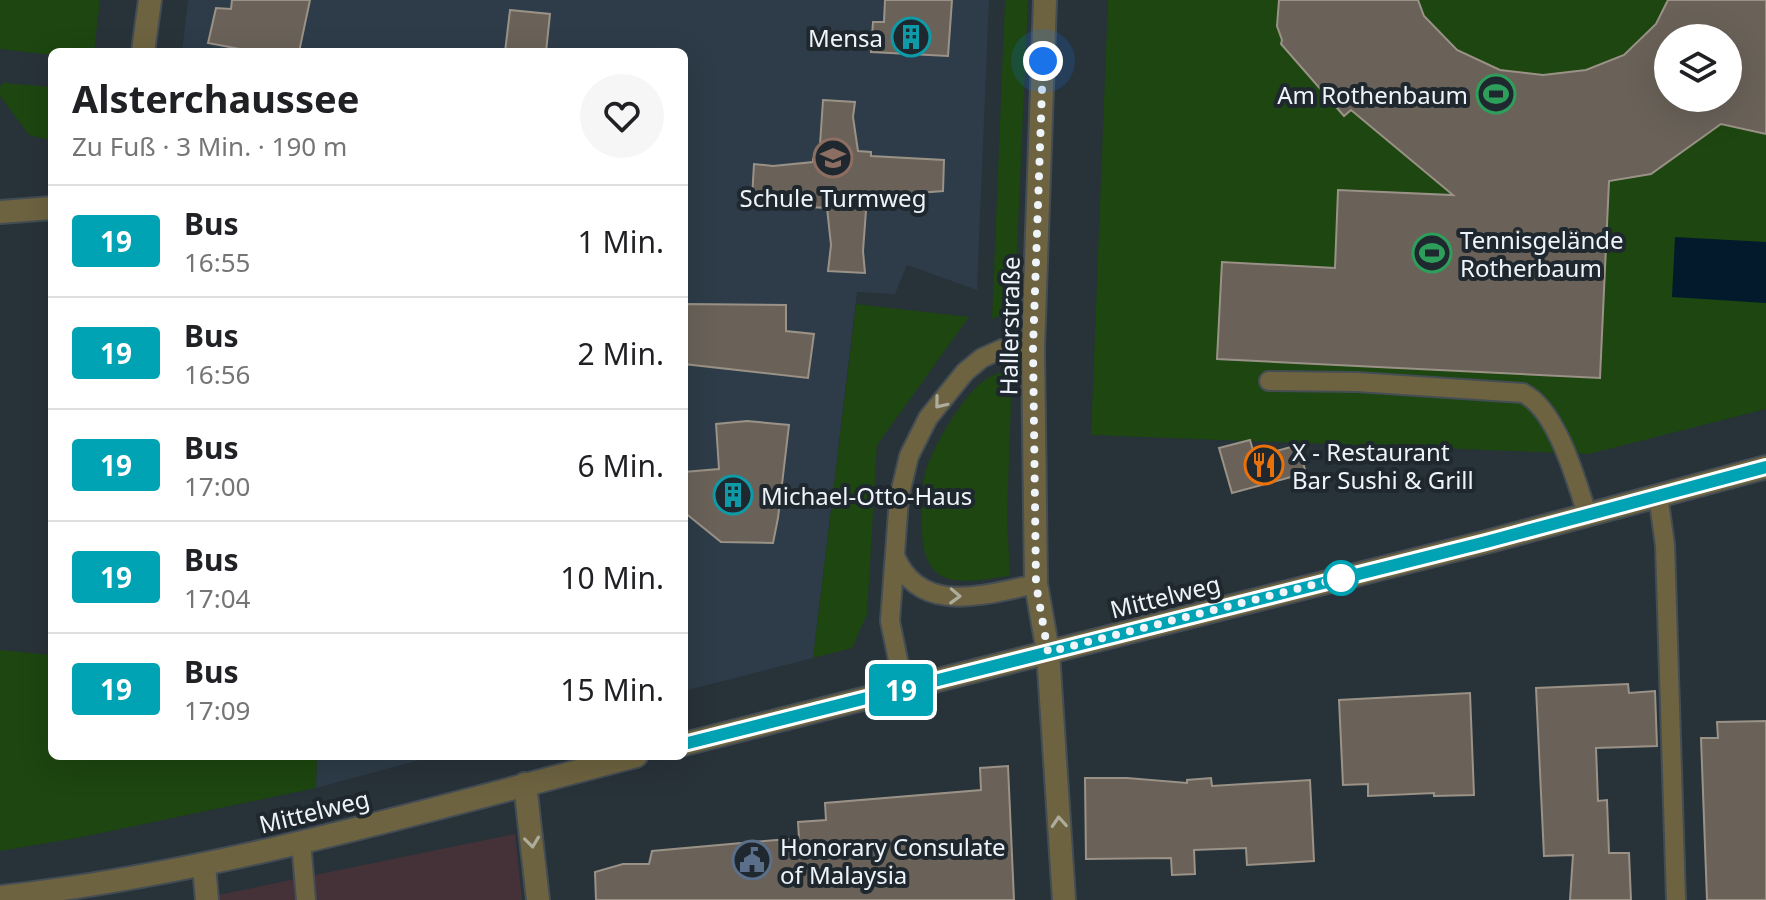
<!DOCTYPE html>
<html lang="de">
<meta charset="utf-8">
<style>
body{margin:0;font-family:"Noto Sans",sans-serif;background:#f6f6f6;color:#202124;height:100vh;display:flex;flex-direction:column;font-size:30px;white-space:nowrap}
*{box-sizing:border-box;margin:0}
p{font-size:26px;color:#757577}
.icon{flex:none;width:44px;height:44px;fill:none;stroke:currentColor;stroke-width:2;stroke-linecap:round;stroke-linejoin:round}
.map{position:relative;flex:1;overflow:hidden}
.drawer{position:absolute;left:48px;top:48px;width:640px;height:712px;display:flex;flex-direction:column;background:#fff;border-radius:12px;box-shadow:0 8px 32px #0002}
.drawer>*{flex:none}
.badge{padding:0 16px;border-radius:6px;font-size:28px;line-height:52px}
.controls{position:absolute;left:1654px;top:24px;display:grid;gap:16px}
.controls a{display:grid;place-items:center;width:88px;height:88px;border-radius:50%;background:#fff;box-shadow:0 8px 32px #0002;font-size:40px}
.you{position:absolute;width:40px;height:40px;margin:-20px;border:6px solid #fff;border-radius:50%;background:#1a73e8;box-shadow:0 0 0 12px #1a73e833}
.map>.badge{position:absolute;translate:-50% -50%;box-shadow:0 0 0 4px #fff}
.round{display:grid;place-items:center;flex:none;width:84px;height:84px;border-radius:42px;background:#f6f6f6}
.summary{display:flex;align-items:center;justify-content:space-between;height:136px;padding:0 24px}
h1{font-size:38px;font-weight:700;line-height:60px}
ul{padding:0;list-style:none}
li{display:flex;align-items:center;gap:24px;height:112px;padding:0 24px;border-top:2px solid #e0e0e0}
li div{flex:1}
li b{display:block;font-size:30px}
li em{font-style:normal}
li .badge{min-width:88px;font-weight:700;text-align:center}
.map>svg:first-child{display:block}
.commercial{fill:#453239}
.built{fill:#2d3c48}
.green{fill:#1d4610;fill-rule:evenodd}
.water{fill:#021a2c}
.building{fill:#6a6259;stroke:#9a9287;stroke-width:2;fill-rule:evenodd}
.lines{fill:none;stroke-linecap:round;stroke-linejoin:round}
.service-casing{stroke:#444d54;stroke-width:22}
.minor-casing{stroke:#444d54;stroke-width:26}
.tertiary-casing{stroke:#444d54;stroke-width:26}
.service{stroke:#6d6340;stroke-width:18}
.minor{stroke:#6d6340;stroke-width:22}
.tertiary{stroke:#6d6340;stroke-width:22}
.oneway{stroke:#aeac9c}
.line-casing{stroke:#fff;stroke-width:18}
.line{stroke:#00a3b4;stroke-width:12}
.walk{stroke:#eef4f9;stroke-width:8;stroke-dasharray:0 14.4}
.stop-dot{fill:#fff;stroke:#00a3b4;stroke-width:4}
.labels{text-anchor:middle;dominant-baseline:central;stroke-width:8;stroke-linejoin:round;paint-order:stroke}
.poi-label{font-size:24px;fill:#eef4f9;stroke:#1f282e;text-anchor:start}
.street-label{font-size:24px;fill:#eef4f9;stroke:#1f282e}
</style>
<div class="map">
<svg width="1766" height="900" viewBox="0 0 1766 900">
<rect width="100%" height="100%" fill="#283239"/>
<!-- commercial -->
<polygon class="commercial" points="515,834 522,900 218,900 218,895"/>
<!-- built -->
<g class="built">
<polygon points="188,0 989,0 977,290 907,265 895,294 857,292 813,658 684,691 684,52 182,52"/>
<polygon points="317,756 434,756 316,788"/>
</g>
<!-- green -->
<g class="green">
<polygon points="0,0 100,0 94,52 52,52 52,55 0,49"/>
<polygon points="1005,0 1028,0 1015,294 1005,313 992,319"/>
<path d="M1108 0H1766V409L1589 454 1091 435ZM1668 38H1728V98H1668Z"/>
<polygon points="3,83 52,87 52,141 29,135 0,96 0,87"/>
<polygon points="856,304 969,317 877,445 867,614 852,648 813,658"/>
<path d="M1009 369 1012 372 1007 517 1010 576C990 578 960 586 942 576 925 567 922 545 922 527 922 511 921 494 924 478 928 453 962 398 981 383 989 376 999 373 1009 369Z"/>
<polygon points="0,650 52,655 52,756 317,756 316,788 77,838 0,851"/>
</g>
<!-- water -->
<polygon class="water" points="1675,237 1766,242 1766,303 1672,297"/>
<!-- building -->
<g class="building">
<polygon points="232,0 310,0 299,52 240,52 240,49 208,43 216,8 231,9"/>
<polygon points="885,0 952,0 948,56 871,52 873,22 884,22"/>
<path d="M1279 0H1418L1424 16 1457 50 1500 70 1543 75 1586 70 1624 55 1656 24 1668 0H1766V134L1721 124 1651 174 1609 181 1600 378 1217 359 1222 262 1335 268 1338 190 1453 195 1351 110 1344 116 1281 44 1282 40 1277 26ZM1668 38H1728V98H1668Z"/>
<polygon points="510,10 550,14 546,52 505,52"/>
<polygon points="823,100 855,102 853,117 858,151 871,152 871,156 944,160 943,191 867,197 863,251 865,273 828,271 831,245 827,208 810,207 810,201 752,198 754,164 773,166 813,162 813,159 819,160"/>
<polygon points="684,304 786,305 786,331 814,334 808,378 684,364"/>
<polygon points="747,421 789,425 778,518 773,543 721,542 684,512 684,472 719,469 716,424"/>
<polygon points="1250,440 1255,457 1298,445 1306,473 1232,493 1219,448"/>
<polygon points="1628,684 1629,693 1655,691 1657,746 1596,748 1598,801 1607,800 1609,853 1629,853 1631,900 1570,900 1573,855 1544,856 1536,688"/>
<polygon points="1470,693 1474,795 1434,796 1434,793 1368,796 1368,784 1343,785 1339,700"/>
<polygon points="1766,721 1766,900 1707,900 1701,738 1718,738 1717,722"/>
<polygon points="1008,766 1014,900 596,900 595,872 623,864 649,864 652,851 799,838 798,822 826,820 825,803 981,790 980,768"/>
<polygon points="1085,778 1127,778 1187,783 1187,780 1211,778 1212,786 1310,780 1314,861 1247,865 1246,848 1194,850 1195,874 1172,875 1171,858 1086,859"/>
</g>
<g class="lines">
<!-- service casing -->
<g class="service-casing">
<g id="service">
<path d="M1269 381 1357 382 1523 393C1557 410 1576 480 1587 514"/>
<polyline points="1658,495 1665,545 1676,900"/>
<path d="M895 556C920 617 987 594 1036 584"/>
<polyline points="904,689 890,621 899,498 909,456 928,418 965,372 982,358 1002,349 1033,348"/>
<polyline points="301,842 306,900"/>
</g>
</g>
<!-- minor casing -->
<g class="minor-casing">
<g id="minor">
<polyline points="143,52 150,0"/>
<polyline points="0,212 52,208"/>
<polyline points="1048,652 1064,900"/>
<polyline points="525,784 538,900"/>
<polyline points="204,865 207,900"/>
</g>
</g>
<!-- tertiary casing -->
<g class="tertiary-casing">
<g id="tertiary">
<polyline points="1045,0 1033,348 1036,584 1048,652"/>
<polyline points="684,744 1486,542 1766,467"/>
<path d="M0 897C216 873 426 810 636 756"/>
</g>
</g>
<!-- service -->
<use href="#service" class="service"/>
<!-- minor -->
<use href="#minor" class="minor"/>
<!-- tertiary -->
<use href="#tertiary" class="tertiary"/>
</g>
<!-- one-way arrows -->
<defs><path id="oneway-chevron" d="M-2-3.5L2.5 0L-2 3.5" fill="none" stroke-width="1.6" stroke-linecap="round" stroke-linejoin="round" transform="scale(2)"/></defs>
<g class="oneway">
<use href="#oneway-chevron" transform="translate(940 403) rotate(129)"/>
<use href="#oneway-chevron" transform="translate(955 596) rotate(2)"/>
<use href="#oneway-chevron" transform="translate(1059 822) rotate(-94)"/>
<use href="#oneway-chevron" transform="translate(532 842) rotate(83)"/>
</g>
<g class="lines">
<!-- line casing -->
<g class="line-casing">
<polyline id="line" points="684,744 1486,542 1766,467"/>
</g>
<!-- line -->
<use href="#line" class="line"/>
<!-- walk -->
<polyline class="walk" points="1043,61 1033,348 1036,584 1048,652 1344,577 1341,578"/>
</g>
<!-- icons -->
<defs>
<g id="building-ring" transform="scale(2)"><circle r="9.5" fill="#1f282e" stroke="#0f9aa8" stroke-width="1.5"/><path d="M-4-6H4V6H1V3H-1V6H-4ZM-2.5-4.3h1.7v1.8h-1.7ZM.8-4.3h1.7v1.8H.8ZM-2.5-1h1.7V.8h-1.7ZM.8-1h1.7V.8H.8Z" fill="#0f9aa8"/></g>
<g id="stadium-ring" transform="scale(2)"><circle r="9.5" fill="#1f282e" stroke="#2e9e5b" stroke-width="1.5"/><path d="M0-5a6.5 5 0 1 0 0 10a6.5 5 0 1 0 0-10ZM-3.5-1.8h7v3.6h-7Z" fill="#2e9e5b"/></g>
<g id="school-ring" transform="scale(2)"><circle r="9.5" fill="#1f282e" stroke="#8d6e63" stroke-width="1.5"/><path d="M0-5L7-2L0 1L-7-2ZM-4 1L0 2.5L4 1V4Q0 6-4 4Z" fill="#8d6e63"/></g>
<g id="restaurant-ring" transform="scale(2)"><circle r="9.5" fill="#1f282e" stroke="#e8710a" stroke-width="1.5"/><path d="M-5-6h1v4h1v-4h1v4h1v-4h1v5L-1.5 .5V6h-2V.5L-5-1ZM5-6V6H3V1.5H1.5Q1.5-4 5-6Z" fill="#e8710a"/></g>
<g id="civic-ring" transform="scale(2)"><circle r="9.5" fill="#1f282e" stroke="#5c6f8a" stroke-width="1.5"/><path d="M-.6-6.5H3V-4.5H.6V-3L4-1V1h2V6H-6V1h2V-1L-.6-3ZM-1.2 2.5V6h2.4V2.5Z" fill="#5c6f8a"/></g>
</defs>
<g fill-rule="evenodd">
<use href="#building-ring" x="911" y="37"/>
<use href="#stadium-ring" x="1496" y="94"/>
<use href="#school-ring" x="833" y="158"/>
<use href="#stadium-ring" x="1432" y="253"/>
<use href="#restaurant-ring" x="1264" y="465"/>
<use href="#building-ring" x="733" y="495"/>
<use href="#civic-ring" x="752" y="860"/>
</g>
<!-- markers -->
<circle class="stop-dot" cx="1341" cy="578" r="16"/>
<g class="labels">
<!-- poi labels -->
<g class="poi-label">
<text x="883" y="37" text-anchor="end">Mensa</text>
<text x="1468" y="94" text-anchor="end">Am Rothenbaum</text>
<text x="833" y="197" text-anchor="middle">Schule Turmweg</text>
<text x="1460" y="239">Tennisgelände<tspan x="1460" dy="28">Rotherbaum</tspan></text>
<text x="1292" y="451">X - Restaurant<tspan x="1292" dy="28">Bar Sushi &amp; Grill</tspan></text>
<text x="761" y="495">Michael-Otto-Haus</text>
<text x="780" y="846">Honorary Consulate<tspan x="780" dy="28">of Malaysia</tspan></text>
</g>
<!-- street labels -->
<g class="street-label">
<text transform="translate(1009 326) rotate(-89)">Hallerstraße</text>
<text transform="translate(1165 596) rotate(-14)">Mittelweg</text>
<text transform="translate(314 811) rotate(-14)">Mittelweg</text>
</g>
</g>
</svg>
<div class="controls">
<a><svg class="icon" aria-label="layers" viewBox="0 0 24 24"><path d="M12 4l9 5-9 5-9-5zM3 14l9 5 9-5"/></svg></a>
</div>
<div class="you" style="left:1043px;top:61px"></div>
<b class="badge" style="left:901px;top:690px;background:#00a3b4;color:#fff">19</b>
<section class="drawer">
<div class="summary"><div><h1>Alsterchaussee</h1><p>Zu Fuß · 3 Min. · 190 m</p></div><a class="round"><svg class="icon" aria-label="heart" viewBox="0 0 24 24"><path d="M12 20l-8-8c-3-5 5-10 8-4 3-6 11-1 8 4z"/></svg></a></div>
<ul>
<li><span class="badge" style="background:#00a3b4;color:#fff">19</span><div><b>Bus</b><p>16:55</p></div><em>1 Min.</em></li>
<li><span class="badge" style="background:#00a3b4;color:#fff">19</span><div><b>Bus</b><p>16:56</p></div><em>2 Min.</em></li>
<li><span class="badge" style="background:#00a3b4;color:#fff">19</span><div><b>Bus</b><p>17:00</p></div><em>6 Min.</em></li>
<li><span class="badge" style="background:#00a3b4;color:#fff">19</span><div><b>Bus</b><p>17:04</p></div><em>10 Min.</em></li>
<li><span class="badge" style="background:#00a3b4;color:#fff">19</span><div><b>Bus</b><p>17:09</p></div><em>15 Min.</em></li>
</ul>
</section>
</div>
